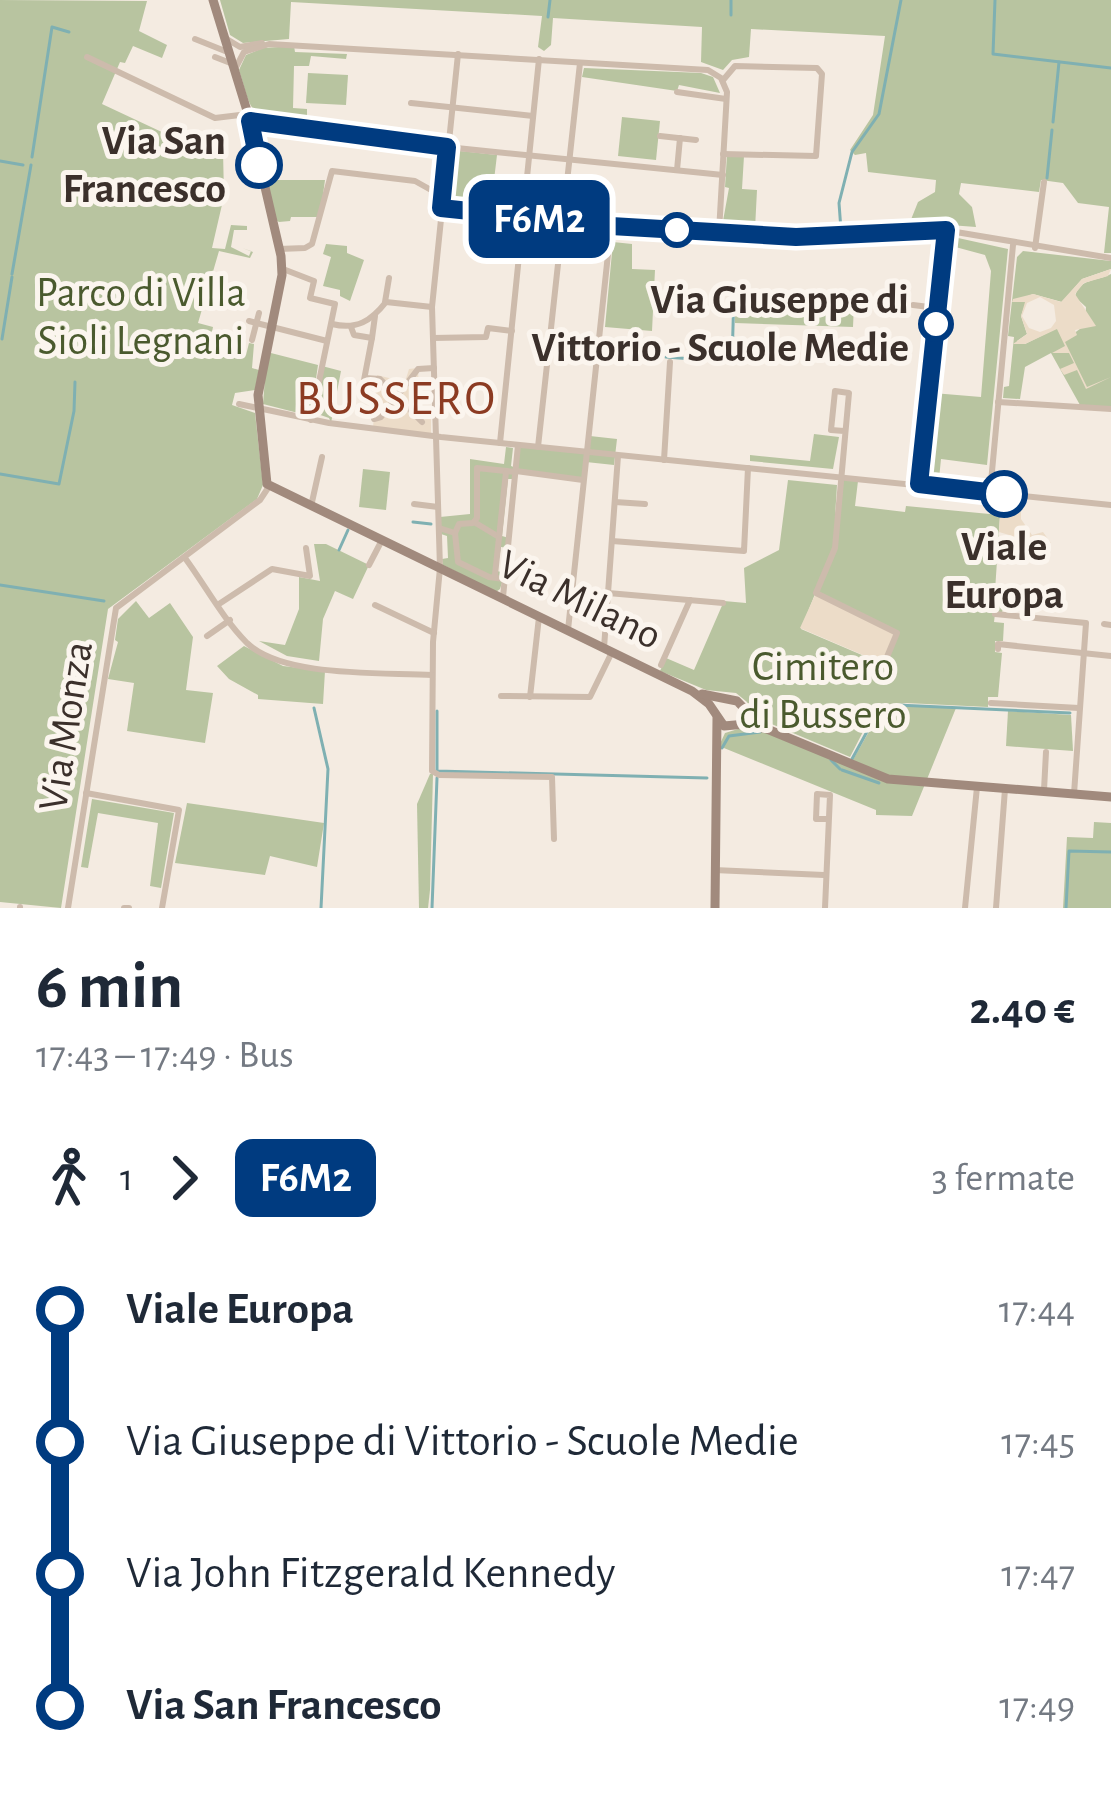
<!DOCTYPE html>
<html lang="it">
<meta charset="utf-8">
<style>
body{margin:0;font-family:"Alegreya Sans",sans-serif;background:#f6f6f7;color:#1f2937;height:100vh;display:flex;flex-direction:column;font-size:45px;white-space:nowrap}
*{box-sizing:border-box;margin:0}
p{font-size:39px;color:#747a83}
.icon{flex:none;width:66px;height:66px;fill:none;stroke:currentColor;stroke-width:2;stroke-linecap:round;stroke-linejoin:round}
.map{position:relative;height:908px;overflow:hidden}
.panel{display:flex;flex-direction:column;background:#fff;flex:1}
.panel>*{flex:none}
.badge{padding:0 24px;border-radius:18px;font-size:42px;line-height:78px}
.map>.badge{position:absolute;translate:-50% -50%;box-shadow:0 0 0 6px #fff}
.legs{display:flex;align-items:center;gap:18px;height:132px;padding:0 36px;font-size:39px}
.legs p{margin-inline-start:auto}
.summary{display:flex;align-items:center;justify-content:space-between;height:204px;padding:0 36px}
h1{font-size:66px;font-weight:600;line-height:90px}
ul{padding:0 36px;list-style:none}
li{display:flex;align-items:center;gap:42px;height:132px;font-size:45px}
li i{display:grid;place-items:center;width:18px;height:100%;margin:0 15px;background:currentColor}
li i::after{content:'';width:30px;height:30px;margin:-15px;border:9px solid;border-radius:50%;background:#fff}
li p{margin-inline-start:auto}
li:first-child i{background:linear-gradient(#0000 50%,currentColor 0)}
li:last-child i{background:linear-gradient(currentColor 50%,#0000 0)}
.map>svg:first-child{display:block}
.green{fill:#b8c4a0;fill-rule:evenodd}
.plaza{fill:#ecdcc8;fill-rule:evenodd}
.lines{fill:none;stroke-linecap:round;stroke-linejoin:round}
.stream{stroke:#7fb0b2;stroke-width:3}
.street{stroke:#cdbbac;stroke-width:6}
.secondary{stroke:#a18a7d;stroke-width:9}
.line-1-casing{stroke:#fff;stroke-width:27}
.line-1{stroke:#003b80;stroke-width:18}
.stop-1-dot{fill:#fff;stroke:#003b80;stroke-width:6}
.labels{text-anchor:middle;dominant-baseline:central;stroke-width:10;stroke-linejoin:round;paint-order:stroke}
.stop-label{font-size:42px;font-weight:bold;fill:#3b302b;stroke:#fbf5ee;text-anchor:end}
.park-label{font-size:42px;fill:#4a5a2e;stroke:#fbf5ee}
.street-label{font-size:42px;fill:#3b302b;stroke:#fbf5ee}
.quarter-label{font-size:48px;letter-spacing:3px;fill:#8c3b22;stroke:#fbf5ee}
</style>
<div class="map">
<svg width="1111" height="908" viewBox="0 0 1111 908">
<rect width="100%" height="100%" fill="#f4ebe1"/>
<!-- green -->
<g class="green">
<polygon points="0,0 147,1 139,31 167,45 162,58 133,46 125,63 120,62 102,104 198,149 223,150 224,196 212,248 225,249 231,225 247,226 247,230 234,230 231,247 249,256 251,251 242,248 253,252 250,258 219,251 198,323 213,327 212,332 222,335 220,342 237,348 237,353 246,355 249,343 254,344 252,368 259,370 255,390 235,393 232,405 255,413 263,485 257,499 108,609 61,908 0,902"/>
<polygon points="220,0 1111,0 1111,253 1104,253 1109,207 1078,203 1063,183 1041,180 1039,192 961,183 959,194 972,207 976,227 910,222 918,202 935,192 936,180 868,172 866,153 855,155 850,150 873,115 885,36 751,29 749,57 732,60 723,70 701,62 702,27 553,18 551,45 544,51 538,47 542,16 291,2 289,39 243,43 230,35"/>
<path d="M294 46 295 52 347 54 346 59 311 56 309 66H294L293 108 307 109V118L343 120 342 127 293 122 288 118 287 121C246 117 251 106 239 70L246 55 263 48Z"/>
<polygon points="584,68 701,73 713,77 720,93 679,85 677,91 582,77"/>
<polygon points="308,73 348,75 346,105 306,103"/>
<polygon points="622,117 660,121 656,160 618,156"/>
<polygon points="451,150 497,155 494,180 485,179 482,208 452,204 447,198"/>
<polygon points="727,155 744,156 742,189 757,190 755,229 728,227 723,221 729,188 725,187"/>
<polygon points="266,180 325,180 320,217 291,217 290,221 279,222 273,218"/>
<polygon points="949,236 1008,249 987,465 941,459 939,479 923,478 933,393 981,397 991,271 985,255 948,245"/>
<polygon points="613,242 632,244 632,269 655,270 652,331 605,327"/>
<polygon points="326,244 347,246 347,253 364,260 350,301 340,296 340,290 323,286 331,257 323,254"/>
<path d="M1023 251 1111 261V269L1082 279 1062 302 1033 294 1013 302H1026L1021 316 1027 334 1017 341 1025 344 1057 328 1064 341 1085 325 1086 307 1075 297C1079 278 1096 282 1111 274V408L1080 405 1051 353 1025 367 1020 399 1003 398 1004 387 1009 386 1014 337 1008 336 1017 257Z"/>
<polygon points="735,292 763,293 764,300 854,304 853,327 735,323"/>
<polygon points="267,352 318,365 312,406 322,366 341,371 331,423 329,418 312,412 306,415 263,404"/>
<polygon points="814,434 839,437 833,469 750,461 750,455 810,461"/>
<polygon points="590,436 617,439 614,465 586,462 583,479 516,470 515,479 508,479 502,536 509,538 508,548 501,547 497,571 505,573 500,589 496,592 443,565 442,559 448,558 447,536 441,534 440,517 470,514 470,459 504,464 506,447 513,448 511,466 516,468 519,446 587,452"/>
<polygon points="363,469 390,472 386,510 359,507"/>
<path d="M840 479 858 481 855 506 905 512 906 506 1000 515 995 591 1004 593 1002 615 995 614 994 622 1004 623 1003 641H995V652L1002 653 998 697H988V707L906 703 893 705 883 712 908 705 956 708 912 816 876 815V810L719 746 725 733 748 726 850 765 875 721 867 728 868 722 850 757 755 717 747 702 736 693 706 690 660 671 666 658 694 670 724 601 746 603 744 568 779 550 788 480 837 485 835 517ZM815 594 897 633 883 664 801 629Z"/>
<polygon points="314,544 326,544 369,565 353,599 335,591 323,619 319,661 287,656 259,641 285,645 299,609 299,577 320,581"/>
<polygon points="136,601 149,618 170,603 193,637 186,690 213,693 205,743 127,731 134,683 108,679 118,642 115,640 118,619"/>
<polygon points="244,646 283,666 325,671 323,704 258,699 258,695 229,679 217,666"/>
<polygon points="1008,711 1071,715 1073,751 1006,746"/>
<polygon points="430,774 433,774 430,890 428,908 419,908 417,804"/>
<polygon points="92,799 174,813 161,888 150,886 158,823 98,813 88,868 81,867"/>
<polygon points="187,803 324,823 317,867 270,856 265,875 175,863"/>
<polygon points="1094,822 1111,823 1111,908 1063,908 1067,837 1093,838"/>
</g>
<!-- plaza -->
<g class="plaza">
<path d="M1111 269 1108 276 1084 283 1075 294 1096 326 1075 330 1077 335 1065 342 1087 387 1111 377 1086 389 1077 370 1064 375 1060 369 1074 363 1069 353H1052L1065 346 1057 329 1025 344H1013L1027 334 1021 316 1025 302H1012L1013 299 1033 294 1061 302 1082 279ZM1040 297 1054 305 1056 321 1051 328 1040 332 1029 328 1022 316 1027 303Z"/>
<polygon points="418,368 419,393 414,394 414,408 419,409 420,417 431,417 431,435 373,428 377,375 405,382 409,369"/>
<polygon points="1001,501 1021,503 1021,519 1032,535 1043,532 1051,543 1034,540 1032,559 1016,537 999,532"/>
<polygon points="815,595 897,633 884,664 800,628"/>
</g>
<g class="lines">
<!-- stream -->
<g class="stream">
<polyline points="995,0 993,54 1111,68"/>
<polyline points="731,15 731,0"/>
<polyline points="548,17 550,0"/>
<polyline points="1053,122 1059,62"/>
<polyline points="32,157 52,27 69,32"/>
<polyline points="0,161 23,165"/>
<polyline points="1047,178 1052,130"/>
<polyline points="841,230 839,203 852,152 879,114 901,0"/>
<polyline points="12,274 31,165"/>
<polyline points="2,339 12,277"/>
<polyline points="666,357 732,362 734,292"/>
<polyline points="0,474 59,484 74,411 75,382"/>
<polyline points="413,522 431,524"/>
<polyline points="339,550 348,530"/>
<polyline points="0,585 104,601"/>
<polyline points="314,708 328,769 321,908"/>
<polyline points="437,711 437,771 707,778"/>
<polyline points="722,748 729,736 760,732"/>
<polyline points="852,759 869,728 897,705 1070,713"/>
<polyline points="831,760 840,769"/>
<polyline points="842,770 879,783"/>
<polyline points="432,908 437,778"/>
<polyline points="1066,908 1069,851 1111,852"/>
</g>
<!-- street -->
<g class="street">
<polyline points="225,38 240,47 262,43"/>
<polyline points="195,39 230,53"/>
<polyline points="458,54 432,307 440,568 433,642 432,771 439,775 552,777 554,839"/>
<polyline points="87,57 215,118 248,114"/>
<polyline points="215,57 233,64"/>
<polyline points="235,69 244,52 269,44 708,70 721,78 727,92 719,232"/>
<polyline points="677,92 726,99"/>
<polyline points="411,103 533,116"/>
<polyline points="250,121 447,147 723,175"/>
<polyline points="660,136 696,140"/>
<polyline points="723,154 816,156 822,74 817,68 735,66 724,79"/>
<polyline points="677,170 680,138"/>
<polyline points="441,208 611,226 784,237 938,229 1111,258"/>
<polyline points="1035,248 1044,182"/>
<polyline points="279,249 305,248 312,244 332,171 415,181 440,195"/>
<polyline points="283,269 314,281 310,298 335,304 311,420"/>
<polyline points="385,302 389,278"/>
<polyline points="913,305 937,308"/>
<polyline points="249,321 327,341"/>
<path d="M332 324C357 330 371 321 386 302L432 307"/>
<polyline points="351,327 354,335 372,338 375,316"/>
<polyline points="433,338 486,337 488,328 512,331"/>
<polyline points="252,340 259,313"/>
<polyline points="365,378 380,379 422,422"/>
<polyline points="364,380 372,338"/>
<polyline points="998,402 1111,409"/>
<polyline points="239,404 329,423 441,437 1111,505"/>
<polyline points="374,419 381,417 418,369 434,368"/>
<polyline points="844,431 831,430 835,391 849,393 835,548 816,593 897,633 884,664"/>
<polyline points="500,443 539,59"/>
<polyline points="538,447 580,63"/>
<polyline points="664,460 670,362"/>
<polyline points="516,471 583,480"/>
<polyline points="919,483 946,230"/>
<polyline points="990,493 1013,245"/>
<polyline points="312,502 322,457"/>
<polyline points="615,502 645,504"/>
<polyline points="414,504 438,507"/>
<polyline points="474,522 499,537"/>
<polyline points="439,528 455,533 458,562 489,577 504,579"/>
<polyline points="455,533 459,524 473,523 477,518 477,468 516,472"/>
<polyline points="612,541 744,551 748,468"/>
<path d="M185 558C205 585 223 619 247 643 284 678 382 672 432 675"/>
<polyline points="369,565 382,540"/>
<polyline points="495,575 506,472"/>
<polyline points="608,593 723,603"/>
<polyline points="503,597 518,445"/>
<polyline points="219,604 272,569 310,576 306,548"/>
<polyline points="375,605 434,633"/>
<polyline points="995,614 1086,623 1074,794"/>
<polyline points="1104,624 1111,625"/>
<polyline points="568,630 611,226"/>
<polyline points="207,636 230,620"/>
<polyline points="604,648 618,456"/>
<polyline points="998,649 998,644 1111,656"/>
<polyline points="661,665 690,600"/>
<polyline points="501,696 590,697 612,652"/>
<polyline points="530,697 539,617"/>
<polyline points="991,703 1079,708"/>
<polyline points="1044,790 1046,752"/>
<polyline points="86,793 179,810 162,908"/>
<polyline points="714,870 824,875"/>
<polyline points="20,908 20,907"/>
<polyline points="68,908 116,608 260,500 270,485"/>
<polyline points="124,908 129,908"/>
<polyline points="825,908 830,795 817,794 816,819 828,819"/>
<polyline points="965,908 977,787"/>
<polyline points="996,908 1005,789"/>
</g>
<!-- secondary -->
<g class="secondary">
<polyline points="213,0 248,114 281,256 282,275 258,395 267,484 692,691 709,704 724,726 746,724 767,729 888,779 1111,797"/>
<polyline points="702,694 737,701 758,723"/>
<polyline points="715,908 717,718"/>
</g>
</g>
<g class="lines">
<!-- line-1 casing -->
<g class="line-1-casing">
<polyline id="line-1" points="259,165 250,121 447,147 441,208 611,226 796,237 946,230 919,484 1004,494"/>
</g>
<!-- line-1 -->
<use href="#line-1" class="line-1"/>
</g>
<!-- markers -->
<g class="stop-1-dot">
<circle cx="259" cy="165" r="21"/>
<circle cx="677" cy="230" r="15"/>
<circle cx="936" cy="324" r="15"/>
<circle cx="1004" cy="494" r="21"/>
</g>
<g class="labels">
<!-- stop labels -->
<g class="stop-label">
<text x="226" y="141">Via San<tspan x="226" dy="48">Francesco</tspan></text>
<text x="909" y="300">Via Giuseppe di<tspan x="909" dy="48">Vittorio - Scuole Medie</tspan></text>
<text x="1004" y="547" text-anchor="middle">Viale<tspan x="1004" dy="48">Europa</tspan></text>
</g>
<!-- park labels -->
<g class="park-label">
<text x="141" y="293">Parco di Villa<tspan x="141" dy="48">Sioli Legnani</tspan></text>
<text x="823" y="667">Cimitero<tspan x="823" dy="48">di Bussero</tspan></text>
</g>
<!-- street labels -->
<g class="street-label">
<text transform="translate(580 600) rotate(26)">Via Milano</text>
<text transform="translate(66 726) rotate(-81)">Via Monza</text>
</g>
<!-- quarter labels -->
<g class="quarter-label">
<text x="397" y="400">BUSSERO</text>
</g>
</g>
</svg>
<b class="badge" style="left:539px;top:219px;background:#003b80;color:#fff">F6M2</b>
</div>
<section class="panel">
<div class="summary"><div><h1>6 min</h1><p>17:43 – 17:49 · Bus</p></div><b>2.40 €</b></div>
<div class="legs"><svg class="icon" aria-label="walk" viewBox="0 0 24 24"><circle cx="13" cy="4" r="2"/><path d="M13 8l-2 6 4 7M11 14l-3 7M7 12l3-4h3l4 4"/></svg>1<svg class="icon" aria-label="forward" viewBox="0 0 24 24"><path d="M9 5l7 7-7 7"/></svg><b class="badge" style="background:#003b80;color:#fff">F6M2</b><p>3 fermate</p></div>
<ul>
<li><i style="color:#003b80"></i><b>Viale Europa</b><p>17:44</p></li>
<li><i style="color:#003b80"></i><span>Via Giuseppe di Vittorio - Scuole Medie</span><p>17:45</p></li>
<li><i style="color:#003b80"></i><span>Via John Fitzgerald Kennedy</span><p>17:47</p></li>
<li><i style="color:#003b80"></i><b>Via San Francesco</b><p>17:49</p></li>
</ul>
</section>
